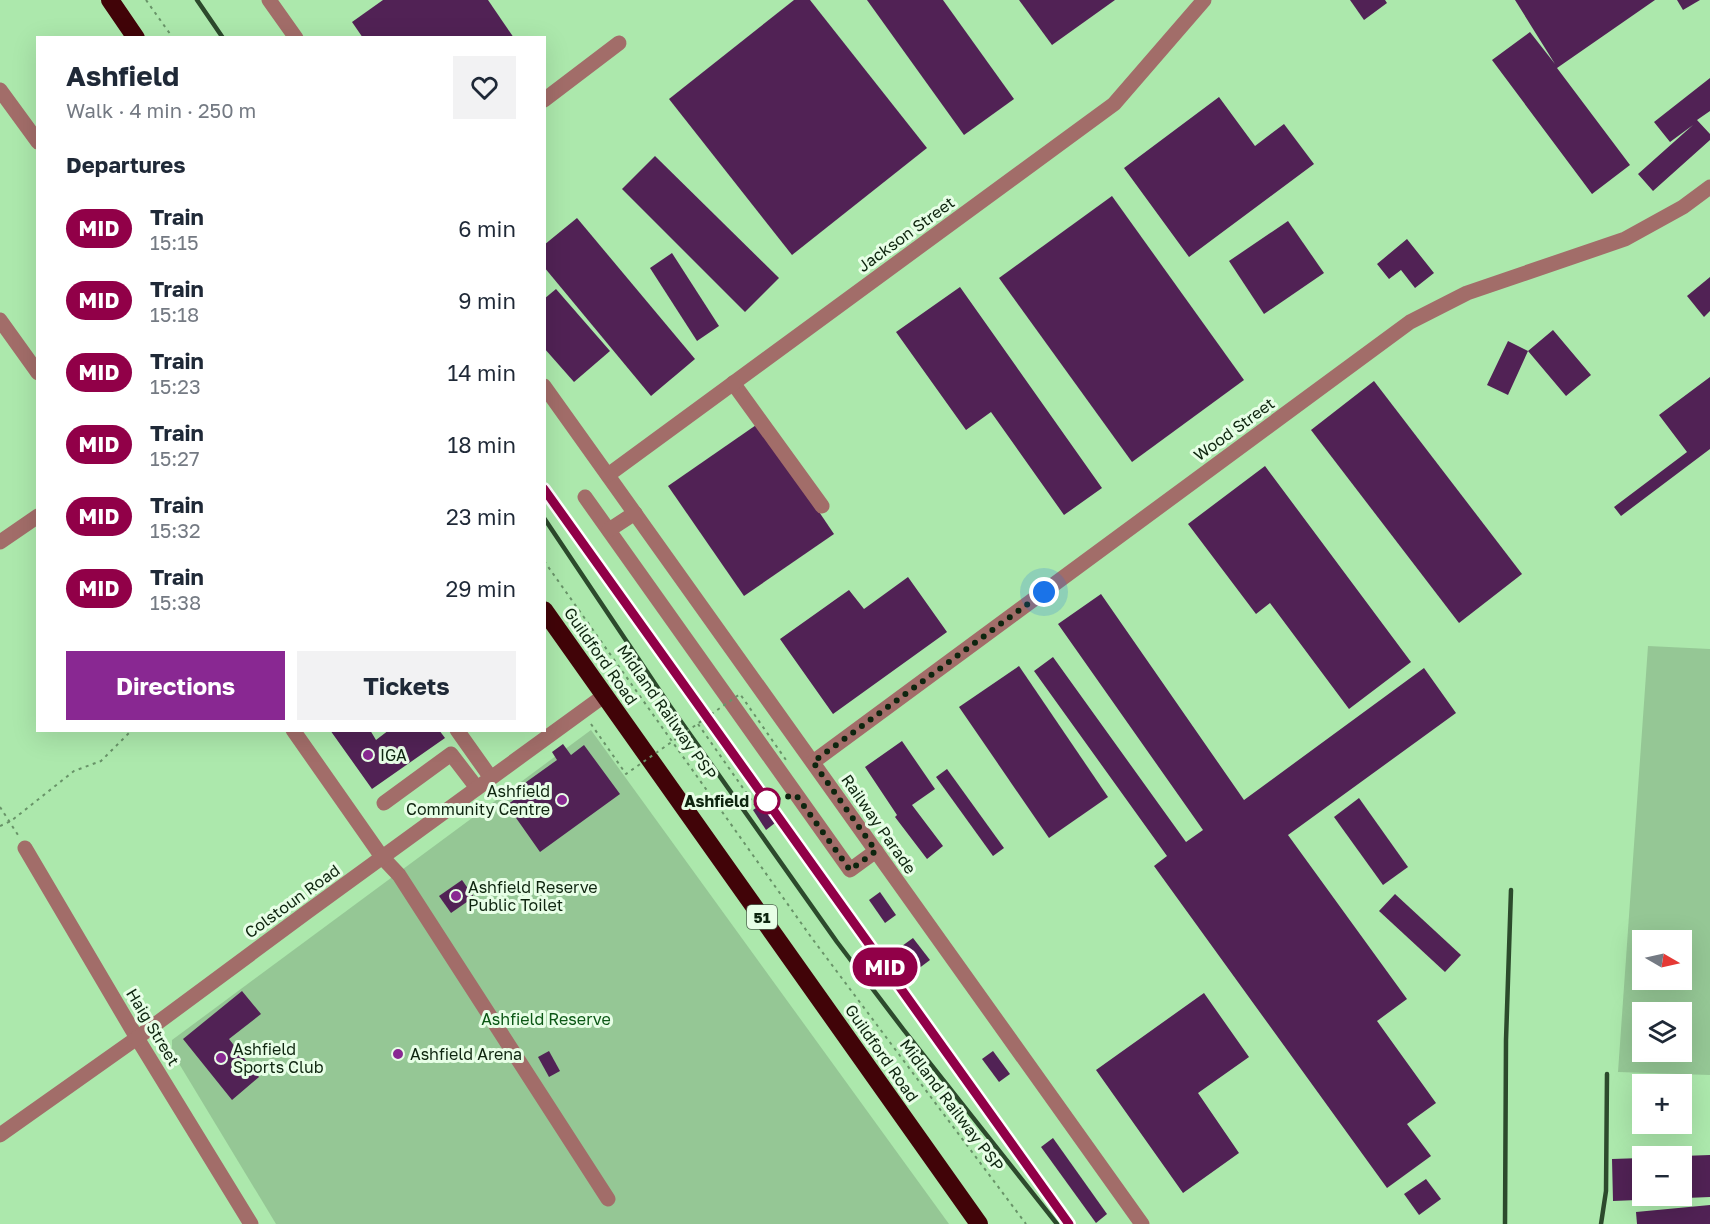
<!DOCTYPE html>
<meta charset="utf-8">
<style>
body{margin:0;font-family:"Golos Text",sans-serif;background:#f2f2f3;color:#1f2937;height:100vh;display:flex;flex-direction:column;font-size:22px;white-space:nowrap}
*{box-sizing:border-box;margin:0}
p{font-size:20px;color:#747a83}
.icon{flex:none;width:33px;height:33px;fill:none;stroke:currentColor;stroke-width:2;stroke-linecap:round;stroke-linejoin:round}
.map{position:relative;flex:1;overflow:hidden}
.side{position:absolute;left:36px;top:36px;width:510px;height:696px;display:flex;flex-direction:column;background:#fff;border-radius:0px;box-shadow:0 6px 24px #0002}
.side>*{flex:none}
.badge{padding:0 12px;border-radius:20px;font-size:21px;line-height:39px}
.needle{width:39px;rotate:99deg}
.tools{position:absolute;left:1632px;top:930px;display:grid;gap:12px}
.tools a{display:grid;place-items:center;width:60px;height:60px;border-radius:0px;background:#fff;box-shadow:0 6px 24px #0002;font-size:30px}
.you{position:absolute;width:30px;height:30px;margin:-15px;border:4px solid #fff;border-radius:50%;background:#1a73e8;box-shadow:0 0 0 9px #1a73e833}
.map>.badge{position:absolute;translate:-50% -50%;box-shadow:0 0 0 3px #fff}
h2{padding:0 30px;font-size:22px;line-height:54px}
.round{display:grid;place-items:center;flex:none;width:63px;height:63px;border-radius:0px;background:#f2f2f3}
.summary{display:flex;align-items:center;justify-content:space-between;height:102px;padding:0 30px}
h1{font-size:28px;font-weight:700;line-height:45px}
.action{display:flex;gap:12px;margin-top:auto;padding:12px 30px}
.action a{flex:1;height:69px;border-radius:0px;background:#892892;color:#fff;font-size:24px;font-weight:700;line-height:69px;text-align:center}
.action a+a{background:#f2f2f3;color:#1f2937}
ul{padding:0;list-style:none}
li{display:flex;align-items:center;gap:18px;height:72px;padding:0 30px}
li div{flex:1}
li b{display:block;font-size:22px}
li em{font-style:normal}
li .badge{min-width:66px;font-weight:700;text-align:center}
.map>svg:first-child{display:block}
.green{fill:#95c795;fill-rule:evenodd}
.building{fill:#512255}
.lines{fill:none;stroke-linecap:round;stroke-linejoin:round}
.path{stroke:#689368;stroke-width:2;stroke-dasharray:3 4.5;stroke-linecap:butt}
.minor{stroke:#a26d69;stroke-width:15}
.highway{stroke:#410408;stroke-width:18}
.rail{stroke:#2c4a2c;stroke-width:4.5}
.path-bridge{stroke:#689368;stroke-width:2;stroke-dasharray:3 4.5;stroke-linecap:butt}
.line-casing{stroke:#fff;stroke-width:14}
.line{stroke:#910048;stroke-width:9}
.walk{stroke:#0e250f;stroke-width:6;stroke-dasharray:0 10.8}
.poi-dot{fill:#892892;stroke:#e7fee6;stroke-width:2}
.stop-dot{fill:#fff;stroke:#910048;stroke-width:3}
.labels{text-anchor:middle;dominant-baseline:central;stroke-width:6;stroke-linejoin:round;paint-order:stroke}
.shield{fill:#e7fee6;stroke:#4f6650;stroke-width:1.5}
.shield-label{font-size:15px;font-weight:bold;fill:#0e250f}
.street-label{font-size:16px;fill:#0e250f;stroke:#e7fee6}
.poi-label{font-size:16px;fill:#0e250f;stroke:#e7fee6;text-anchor:start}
.stop-label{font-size:16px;font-weight:bold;fill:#0e250f;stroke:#e7fee6;text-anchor:end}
.park-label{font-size:16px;fill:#0b5715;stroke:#e7fee6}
</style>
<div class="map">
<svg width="1710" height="1224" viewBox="0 0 1710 1224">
<rect width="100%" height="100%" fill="#ace8ac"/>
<!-- green -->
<g class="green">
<path d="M1648 646 1710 649V1075L1618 1072ZM1642 940H1682V980H1642ZM1682 1012V1052H1642V1012Z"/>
<polygon points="591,730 949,1224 276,1224 172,1052 172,1040"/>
</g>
<!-- building -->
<g class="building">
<polygon points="383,0 488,0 514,38 363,38 352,22"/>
<polygon points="794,0 810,0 927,148 792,255 669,99"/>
<polygon points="867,0 943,0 1014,99 964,135"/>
<polygon points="1019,0 1115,0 1052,45"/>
<polygon points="1350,0 1385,0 1387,3 1364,20"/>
<polygon points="1515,0 1655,0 1557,68 1630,165 1592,194 1492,60 1530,32 1555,64"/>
<polygon points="1677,0 1700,0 1683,10"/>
<polygon points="1710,78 1710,111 1697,120 1710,134 1710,140 1653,191 1638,174 1693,125 1670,142 1654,122"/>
<polygon points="1219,97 1255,146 1284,124 1314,164 1189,257 1124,168"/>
<polygon points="655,156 779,278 745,312 622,189"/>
<polygon points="1112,196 1244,380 1132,462 999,278"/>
<polygon points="577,218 695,359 651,396 544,267 544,245"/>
<polygon points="1288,221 1324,273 1264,314 1229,261"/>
<polygon points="1407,239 1434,273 1415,288 1401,270 1389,279 1377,264"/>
<polygon points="672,253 719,326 697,341 650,268"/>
<polygon points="1710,277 1710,311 1704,317 1687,296"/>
<polygon points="960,287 1102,488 1064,515 991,412 966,430 896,332"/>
<polygon points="556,289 610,351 574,382 544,348 544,299"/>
<polygon points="1553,330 1591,375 1566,396 1528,351 1508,395 1487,385 1508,341 1528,351"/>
<polygon points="1710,377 1710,449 1621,516 1614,507 1687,452 1659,415"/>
<polygon points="1374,381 1522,574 1459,623 1311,430"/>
<polygon points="759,423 834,534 744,596 668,486"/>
<polygon points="1265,466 1411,662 1349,709 1270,603 1256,614 1188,524"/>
<polygon points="908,577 947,632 833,714 780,639 849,590 864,609"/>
<polygon points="1101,594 1244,800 1424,668 1456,713 1288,835 1407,999 1377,1021 1436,1103 1407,1124 1431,1156 1387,1188 1154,866 1167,856 1034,671 1053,657 1186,842 1203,830 1058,624"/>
<polygon points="1019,666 1108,797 1049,838 959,707"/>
<polygon points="330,730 370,730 376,740 389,730 439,730 445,738 372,789"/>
<polygon points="902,741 935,789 912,805 943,846 927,859 895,817 897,815 865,767"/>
<polygon points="563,744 571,755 584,745 620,794 540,852 507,805 519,796 515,790 557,760 552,752"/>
<polygon points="947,769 1004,848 993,856 936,777"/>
<polygon points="1359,798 1408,867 1383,885 1334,817"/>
<polygon points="762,804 775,823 766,830 753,810"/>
<polygon points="462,880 474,897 451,913 439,896"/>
<polygon points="880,892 896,915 885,923 869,900"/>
<polygon points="1395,894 1461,955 1445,972 1379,911"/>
<polygon points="913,938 930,960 918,969 902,946"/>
<polygon points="242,991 261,1014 229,1039 259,1077 232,1100 183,1039"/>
<polygon points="1204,993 1249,1057 1198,1093 1239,1153 1183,1193 1096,1070"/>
<polygon points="549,1051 560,1071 549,1077 538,1057"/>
<polygon points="993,1051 1010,1074 999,1082 982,1059"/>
<polygon points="1053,1138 1107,1214 1096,1223 1041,1147"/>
<polygon points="1710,1155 1710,1197 1613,1201 1612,1159 1642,1158 1642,1196 1682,1196 1682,1156"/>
<polygon points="1426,1179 1441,1199 1419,1215 1404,1194"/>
<polygon points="1710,1205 1710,1224 1637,1224 1636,1212"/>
</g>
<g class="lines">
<!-- path -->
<g class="path">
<polyline points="146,0 173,38"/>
<polyline points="544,561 811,937 1026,1224"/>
<polyline points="698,724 757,808"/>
<polyline points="0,807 18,835"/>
<polyline points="0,826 11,821 74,771 101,761 132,730"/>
</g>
<!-- minor -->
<g class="minor">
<polyline points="269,0 296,38"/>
<polyline points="0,90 38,142"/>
<polyline points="544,100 619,43"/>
<polyline points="0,320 38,373"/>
<polyline points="733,383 822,506"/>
<polyline points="544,386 1142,1224"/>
<polyline points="608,475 1114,104 1204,0"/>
<polyline points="585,497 850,870 876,851"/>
<polyline points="609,530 635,513"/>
<polyline points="0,542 38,516"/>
<polyline points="293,730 382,857 399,875 608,1199"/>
<polyline points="457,730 491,778"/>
<polyline points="813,762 1410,322 1467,293 1625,239 1683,207 1710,187"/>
<polyline points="384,803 451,754 477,788"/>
<polyline points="25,848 137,1038 251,1224"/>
<polyline points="0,1135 137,1038 307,912 605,695"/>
</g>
<!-- highway -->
<g class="highway">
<polyline points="110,0 136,38"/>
<polyline points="544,610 979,1224"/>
</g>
<!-- rail -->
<g class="rail">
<polyline points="197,0 223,38"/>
<polyline points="544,489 1069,1224"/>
<polyline points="544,518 670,706 837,942 903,1029 1057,1224"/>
<polyline points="1505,1224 1506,1040 1511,890"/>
<polyline points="1601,1224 1606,1191 1607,1074"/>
</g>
<!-- path-bridge -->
<polyline class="path-bridge" points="591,724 626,774 740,694 786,760"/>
</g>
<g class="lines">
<!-- line casing -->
<g class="line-casing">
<polyline id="line" points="544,489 1069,1224"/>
</g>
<!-- line -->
<use href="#line" class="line"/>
<!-- walk -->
<polyline class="walk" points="767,801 796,795 850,870 876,851 813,762 1044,592"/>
</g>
<!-- markers -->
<g class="poi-dot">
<circle cx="368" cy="755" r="6"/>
<circle cx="562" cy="800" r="6"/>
<circle cx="456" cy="896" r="6"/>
<circle cx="398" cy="1054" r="6"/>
<circle cx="221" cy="1058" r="6"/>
</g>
<circle class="stop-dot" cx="767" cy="801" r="12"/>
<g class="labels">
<!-- shield labels -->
<rect class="shield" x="747" y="905" width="30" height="24" rx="4.5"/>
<g class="shield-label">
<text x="762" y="917">51</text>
</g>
<!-- street labels -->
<g class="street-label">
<text transform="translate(906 234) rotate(-36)">Jackson Street</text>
<text transform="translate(1234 429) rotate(-36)">Wood Street</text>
<text transform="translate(601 656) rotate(55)">Guildford Road</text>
<text transform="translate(667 712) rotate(55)">Midland Railway PSP</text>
<text transform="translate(879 824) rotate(55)">Railway Parade</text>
<text transform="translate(292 901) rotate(-36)">Colstoun Road</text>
<text transform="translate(153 1027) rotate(59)">Haig Street</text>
<text transform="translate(882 1053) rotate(55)">Guildford Road</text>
<text transform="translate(952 1105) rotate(53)">Midland Railway PSP</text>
</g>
<!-- poi labels -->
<g class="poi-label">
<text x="380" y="755">IGA</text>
<text x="550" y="791" text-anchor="end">Ashfield<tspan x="550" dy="18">Community Centre</tspan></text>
<text x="468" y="887">Ashfield Reserve<tspan x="468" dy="18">Public Toilet</tspan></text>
<text x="233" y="1049">Ashfield<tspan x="233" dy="18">Sports Club</tspan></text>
<text x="410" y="1054">Ashfield Arena</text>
</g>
<!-- stop labels -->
<g class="stop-label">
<text x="749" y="801">Ashfield</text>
</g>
<!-- park labels -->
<g class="park-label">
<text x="546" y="1019">Ashfield Reserve</text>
</g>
</g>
</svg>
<div class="tools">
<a><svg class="needle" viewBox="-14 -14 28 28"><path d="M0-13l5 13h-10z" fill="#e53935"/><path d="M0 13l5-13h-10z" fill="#747a83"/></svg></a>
<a><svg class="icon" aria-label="layers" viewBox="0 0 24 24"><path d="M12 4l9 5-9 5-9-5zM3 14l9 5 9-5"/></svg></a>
<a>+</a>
<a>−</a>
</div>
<div class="you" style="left:1044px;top:592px"></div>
<b class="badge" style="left:885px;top:967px;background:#910048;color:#fff">MID</b>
<section class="side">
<div class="summary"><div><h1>Ashfield</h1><p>Walk · 4 min · 250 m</p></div><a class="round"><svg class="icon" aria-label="heart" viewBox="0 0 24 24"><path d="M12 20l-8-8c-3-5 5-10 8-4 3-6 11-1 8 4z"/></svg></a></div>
<h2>Departures</h2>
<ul>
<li><span class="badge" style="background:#910048;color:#fff">MID</span><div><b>Train</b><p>15:15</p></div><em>6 min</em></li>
<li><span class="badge" style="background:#910048;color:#fff">MID</span><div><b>Train</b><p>15:18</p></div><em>9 min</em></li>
<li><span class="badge" style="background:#910048;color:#fff">MID</span><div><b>Train</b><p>15:23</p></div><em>14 min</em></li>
<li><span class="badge" style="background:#910048;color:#fff">MID</span><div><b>Train</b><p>15:27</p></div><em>18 min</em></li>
<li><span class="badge" style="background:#910048;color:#fff">MID</span><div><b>Train</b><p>15:32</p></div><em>23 min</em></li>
<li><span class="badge" style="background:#910048;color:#fff">MID</span><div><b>Train</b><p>15:38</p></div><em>29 min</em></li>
</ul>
<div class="action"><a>Directions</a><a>Tickets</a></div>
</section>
</div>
